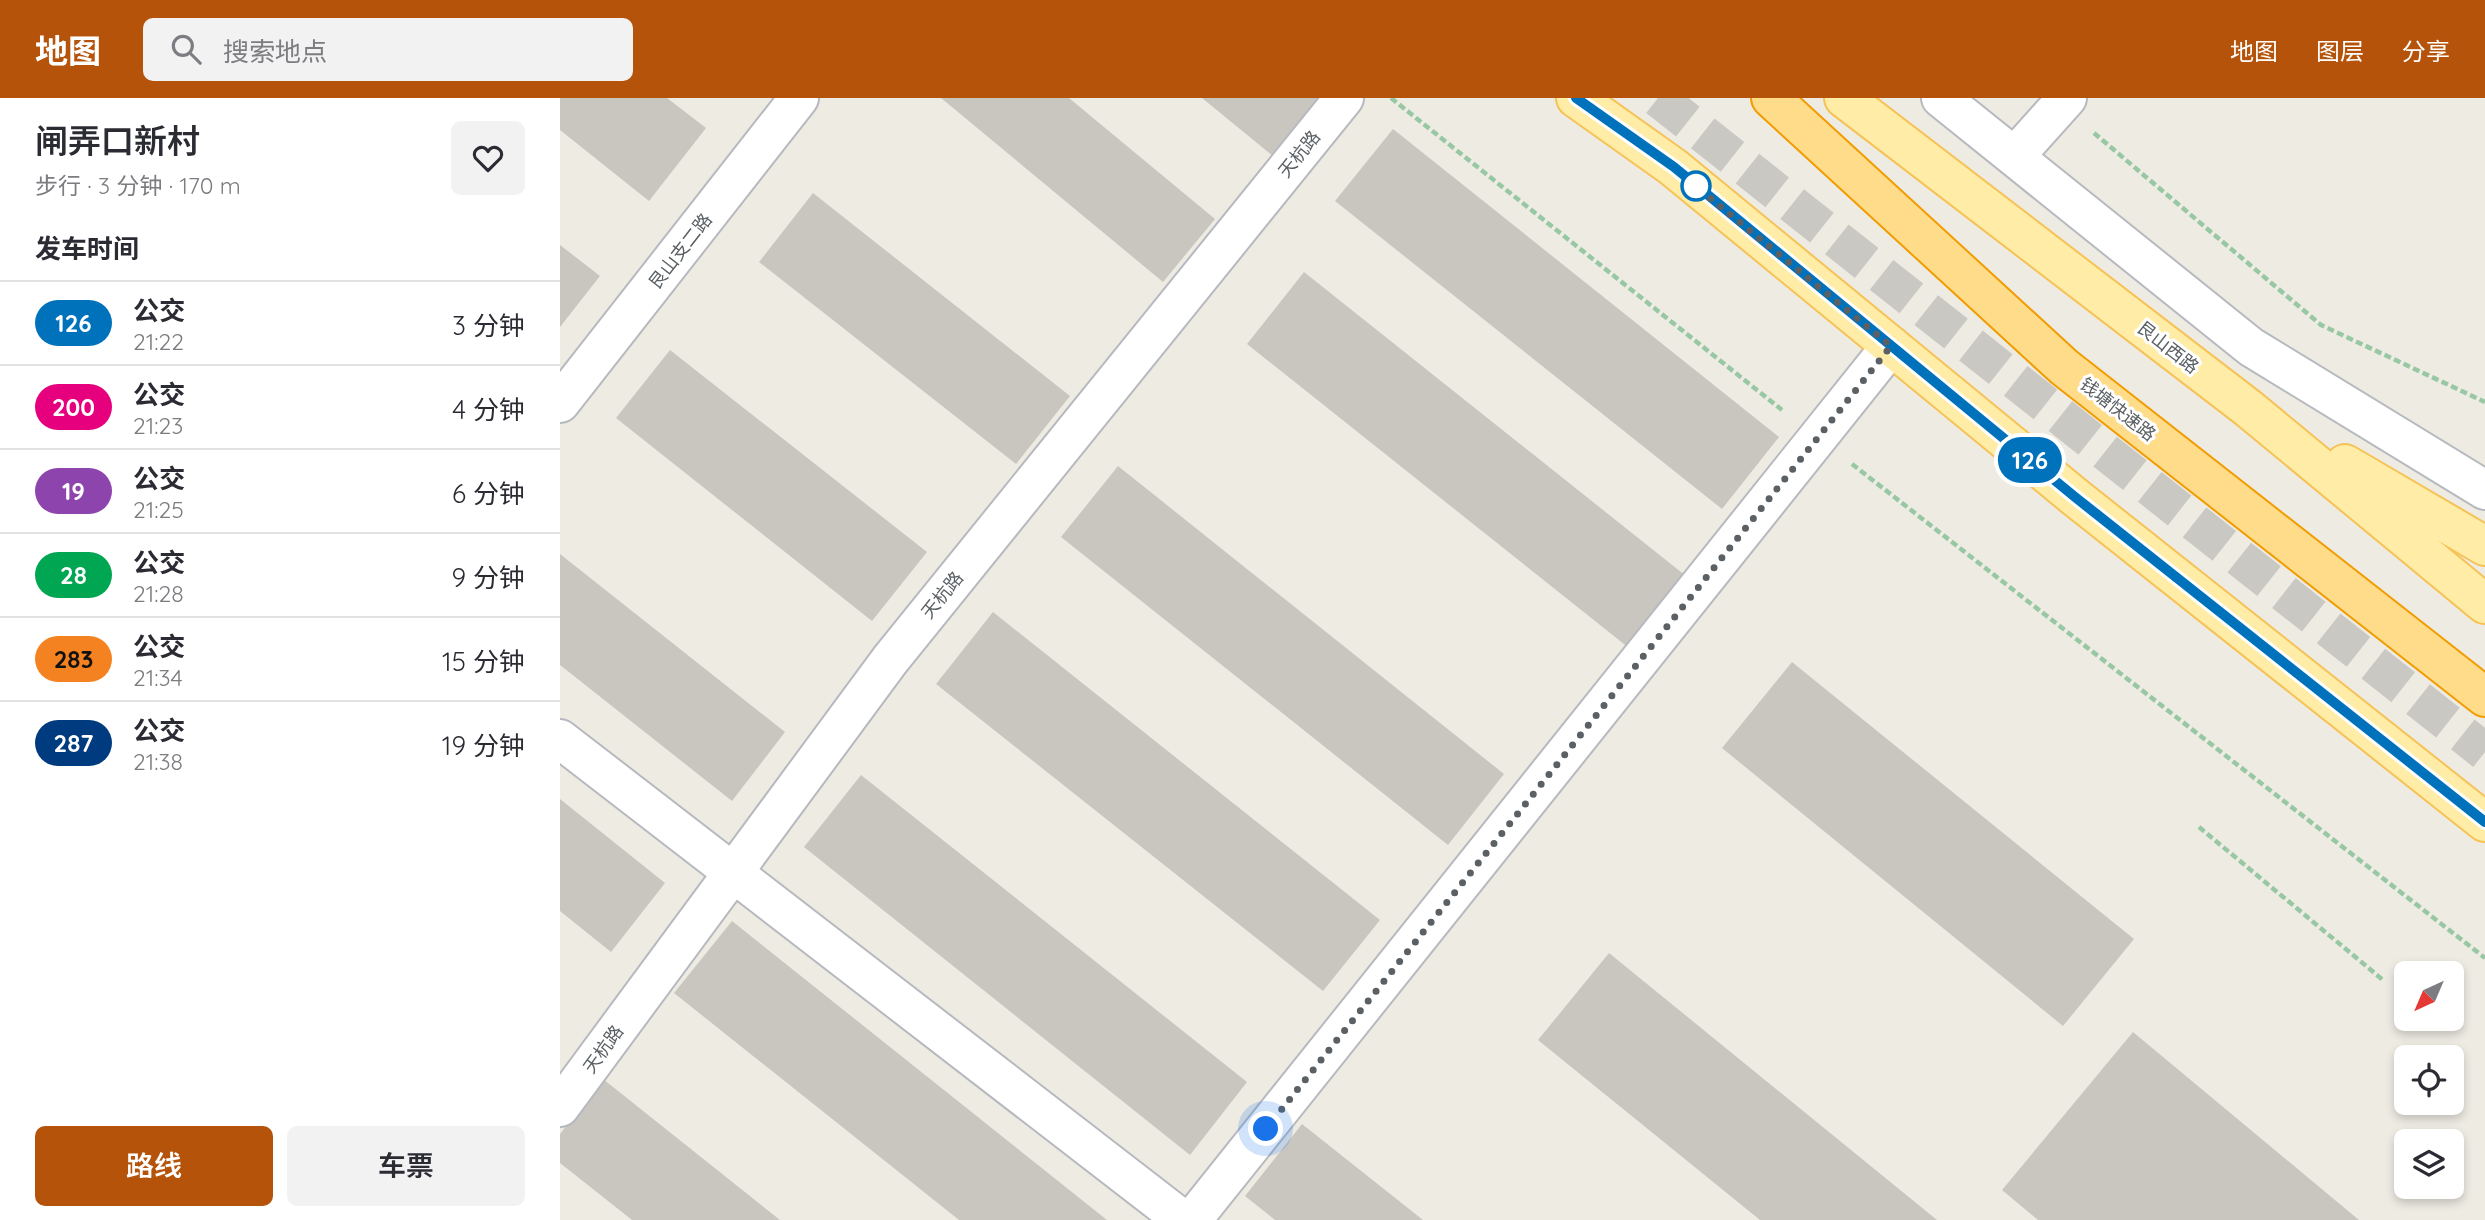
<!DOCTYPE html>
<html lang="zh">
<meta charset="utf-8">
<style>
body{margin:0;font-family:Quicksand,"Noto Sans SC",sans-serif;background:#f2f2f3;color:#2b2b33;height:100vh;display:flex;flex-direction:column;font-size:26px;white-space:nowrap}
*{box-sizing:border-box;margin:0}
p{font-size:23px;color:#7c7c81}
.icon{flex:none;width:38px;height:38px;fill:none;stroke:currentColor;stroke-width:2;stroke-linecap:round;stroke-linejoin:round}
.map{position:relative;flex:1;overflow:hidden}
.sheet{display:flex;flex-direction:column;background:#fff;width:560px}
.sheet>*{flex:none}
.badge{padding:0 14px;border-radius:23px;font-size:24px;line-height:46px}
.needle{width:46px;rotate:224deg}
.tools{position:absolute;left:1834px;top:863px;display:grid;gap:14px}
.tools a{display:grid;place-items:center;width:70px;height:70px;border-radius:10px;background:#fff;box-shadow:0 4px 10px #0003;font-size:35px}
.you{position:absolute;width:35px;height:35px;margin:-18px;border:5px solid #fff;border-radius:50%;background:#1a73e8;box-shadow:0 0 0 10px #1a73e833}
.map>.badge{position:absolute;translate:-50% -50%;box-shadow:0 0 0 4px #fff}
h2{padding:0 35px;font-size:26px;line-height:63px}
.round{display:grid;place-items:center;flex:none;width:74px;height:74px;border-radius:10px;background:#f2f2f3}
.headline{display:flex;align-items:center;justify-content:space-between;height:119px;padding:0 35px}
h1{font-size:33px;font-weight:600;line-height:52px}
.primary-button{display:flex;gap:14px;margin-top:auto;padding:14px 35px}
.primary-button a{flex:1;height:80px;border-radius:10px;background:#b45309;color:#fff;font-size:28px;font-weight:600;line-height:80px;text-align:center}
.primary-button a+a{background:#f2f2f3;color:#2b2b33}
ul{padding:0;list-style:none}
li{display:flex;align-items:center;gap:21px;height:84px;padding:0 35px;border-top:2px solid #e1e1e2}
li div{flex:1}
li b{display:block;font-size:26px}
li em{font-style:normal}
li .badge{min-width:77px;font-weight:700;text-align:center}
header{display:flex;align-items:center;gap:42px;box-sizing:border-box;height:98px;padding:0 35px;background:#b45309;color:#fff}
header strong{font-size:33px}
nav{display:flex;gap:38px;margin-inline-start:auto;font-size:24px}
.search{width:490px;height:63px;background:#f2f2f3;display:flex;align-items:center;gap:18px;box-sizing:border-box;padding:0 24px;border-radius:10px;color:#7c7c81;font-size:26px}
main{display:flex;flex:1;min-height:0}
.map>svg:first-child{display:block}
.building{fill:#c9c6c0}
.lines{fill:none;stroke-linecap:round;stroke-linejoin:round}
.highway-tunnel{stroke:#c9c8c3;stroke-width:38;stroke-dasharray:38 19;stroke-linecap:butt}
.minor-casing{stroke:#b6b9be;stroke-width:42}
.major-casing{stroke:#f6c255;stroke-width:42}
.highway-casing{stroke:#f19c00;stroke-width:42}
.path{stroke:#97c8a3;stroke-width:4.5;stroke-dasharray:7 3.5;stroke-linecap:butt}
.minor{stroke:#fff;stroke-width:38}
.major{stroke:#ffeda7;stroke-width:38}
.highway{stroke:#ffdc89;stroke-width:38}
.line-casing{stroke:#fff;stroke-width:16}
.line{stroke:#0072bc;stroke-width:10}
.walk{stroke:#5b6064;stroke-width:7;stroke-dasharray:0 12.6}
.stop-dot{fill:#fff;stroke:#0072bc;stroke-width:3.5}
.labels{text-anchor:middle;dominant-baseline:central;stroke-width:6;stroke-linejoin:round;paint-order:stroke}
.street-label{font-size:18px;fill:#5b6064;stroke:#fff}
</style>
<header>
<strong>地图</strong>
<div class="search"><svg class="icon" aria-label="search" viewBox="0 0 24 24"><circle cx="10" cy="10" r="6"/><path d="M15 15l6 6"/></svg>搜索地点</div>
<nav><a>地图</a><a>图层</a><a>分享</a></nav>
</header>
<main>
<section class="sheet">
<div class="headline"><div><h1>闸弄口新村</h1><p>步行 · 3 分钟 · 170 m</p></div><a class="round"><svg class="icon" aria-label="heart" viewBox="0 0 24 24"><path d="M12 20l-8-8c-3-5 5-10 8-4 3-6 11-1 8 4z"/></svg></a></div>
<h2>发车时间</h2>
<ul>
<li><span class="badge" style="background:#0072bc;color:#fff">126</span><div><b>公交</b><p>21:22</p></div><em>3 分钟</em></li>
<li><span class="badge" style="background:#e6007e;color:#fff">200</span><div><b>公交</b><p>21:23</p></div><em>4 分钟</em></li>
<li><span class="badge" style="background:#8e44ad;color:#fff">19</span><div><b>公交</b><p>21:25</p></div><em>6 分钟</em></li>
<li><span class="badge" style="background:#00a651;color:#fff">28</span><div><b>公交</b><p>21:28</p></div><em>9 分钟</em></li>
<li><span class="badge" style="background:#f58220;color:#111">283</span><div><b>公交</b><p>21:34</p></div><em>15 分钟</em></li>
<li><span class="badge" style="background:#003b80;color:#fff">287</span><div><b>公交</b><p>21:38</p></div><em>19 分钟</em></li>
</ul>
<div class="primary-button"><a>路线</a><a>车票</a></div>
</section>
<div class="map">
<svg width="1925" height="1122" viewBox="0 0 1925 1122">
<rect width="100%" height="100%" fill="#eeebe3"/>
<!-- building -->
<g class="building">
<polygon points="0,0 107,0 146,30 89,103 0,32"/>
<polygon points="381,0 509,0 655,121 603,184"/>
<polygon points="642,0 761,0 713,58"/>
<polygon points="833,31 1219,339 1162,411 775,103"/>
<polygon points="253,95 510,298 456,366 199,164"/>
<polygon points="0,147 40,178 0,229"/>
<polygon points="744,174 1131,482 1074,554 687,246"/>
<polygon points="110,252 367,454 312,523 56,320"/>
<polygon points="558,368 944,676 888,747 501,439"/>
<polygon points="0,456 225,634 172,703 0,567"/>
<polygon points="433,514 820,822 763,893 376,586"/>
<polygon points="1232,564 1574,841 1503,928 1162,650"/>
<polygon points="301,677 687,984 630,1057 244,749"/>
<polygon points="0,701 105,785 51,854 0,813"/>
<polygon points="172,823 547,1122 399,1122 114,895"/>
<polygon points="1049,855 1377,1122 1200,1122 978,942"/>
<polygon points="1573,934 1799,1122 1478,1122 1442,1092"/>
<polygon points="43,981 220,1122 72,1122 0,1065 0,1036"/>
<polygon points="742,1026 863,1122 715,1122 685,1098"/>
</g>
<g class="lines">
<!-- highway-tunnel -->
<polyline class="highway-tunnel" points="1098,0 1925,654"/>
<!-- minor casing -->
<g class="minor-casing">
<g id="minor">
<polyline points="1381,0 1691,249 1925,392"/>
<polyline points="1455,58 1507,0"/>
<polyline points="0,305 239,0"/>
<polyline points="0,641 623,1122"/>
<polyline points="0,1009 330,562 784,0"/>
<polyline points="632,1122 1331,248"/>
</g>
</g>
<!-- major casing -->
<g class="major-casing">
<g id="major">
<polyline points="1016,0 1113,69 1515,399 1925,724"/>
<polyline points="1284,0 1688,310 1925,506"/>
<polyline points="1785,366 1925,448"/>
</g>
</g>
<!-- highway casing -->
<g class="highway-casing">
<polyline id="highway" points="1211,0 1504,269 1925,599"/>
</g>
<!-- path -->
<g class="path">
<polyline points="831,0 1222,312"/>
<polyline points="1534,35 1761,227 1925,304"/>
<polyline points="1292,366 1925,860"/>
<polyline points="1639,729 1823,882"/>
</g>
<!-- minor -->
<use href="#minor" class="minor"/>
<!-- major -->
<use href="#major" class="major"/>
<!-- highway -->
<use href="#highway" class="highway"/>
</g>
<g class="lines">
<!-- line casing -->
<g class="line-casing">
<polyline id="line" points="1016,0 1114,69 1515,399 1925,724"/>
</g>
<!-- line -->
<use href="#line" class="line"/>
<!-- walk -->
<polyline class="walk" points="706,1031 1331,248 1133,86 1136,88"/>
</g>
<!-- markers -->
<circle class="stop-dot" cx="1136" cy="88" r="14"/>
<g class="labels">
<!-- street labels -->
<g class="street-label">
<text transform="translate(739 56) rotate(-51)">天杭路</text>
<text transform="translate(120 153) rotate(-52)">艮山支二路</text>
<text transform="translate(1608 249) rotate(38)">艮山西路</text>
<text transform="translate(1558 311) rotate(38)">钱塘快速路</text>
<text transform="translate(382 497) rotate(-51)">天杭路</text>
<text transform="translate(43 951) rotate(-54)">天杭路</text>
</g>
</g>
</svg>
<div class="tools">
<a><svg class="needle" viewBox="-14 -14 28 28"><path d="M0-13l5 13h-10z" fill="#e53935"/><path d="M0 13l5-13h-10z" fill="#7c7c81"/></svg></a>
<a><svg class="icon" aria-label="locate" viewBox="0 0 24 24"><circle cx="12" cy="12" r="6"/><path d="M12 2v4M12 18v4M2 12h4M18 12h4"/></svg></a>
<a><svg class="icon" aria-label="layers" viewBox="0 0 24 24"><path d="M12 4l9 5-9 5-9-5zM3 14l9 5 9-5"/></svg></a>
</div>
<div class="you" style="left:706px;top:1031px"></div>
<b class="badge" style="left:1470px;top:362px;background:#0072bc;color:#fff">126</b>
</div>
</main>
